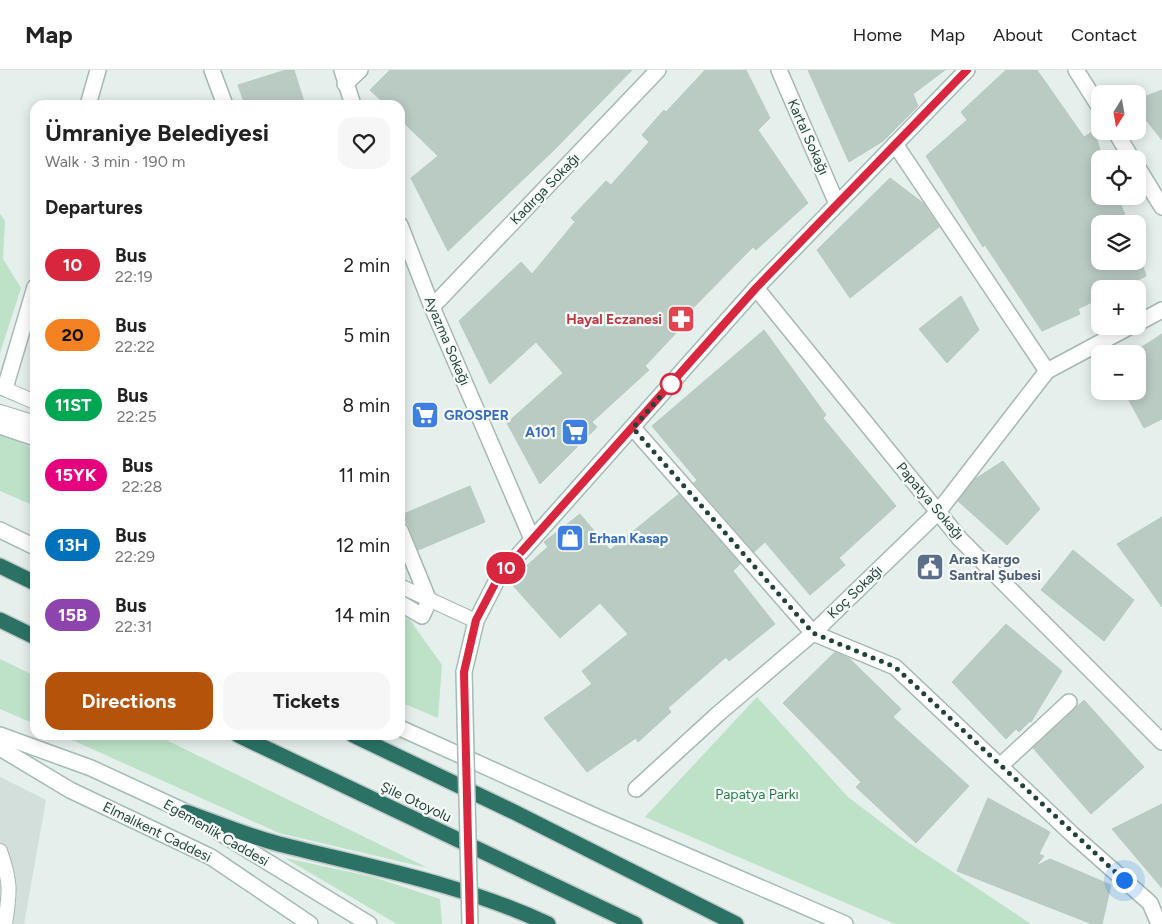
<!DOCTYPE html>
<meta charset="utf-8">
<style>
body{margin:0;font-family:Figtree,sans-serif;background:#f6f6f6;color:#222;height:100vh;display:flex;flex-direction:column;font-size:19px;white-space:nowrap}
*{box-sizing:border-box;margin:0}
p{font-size:16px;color:#767676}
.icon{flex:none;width:28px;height:28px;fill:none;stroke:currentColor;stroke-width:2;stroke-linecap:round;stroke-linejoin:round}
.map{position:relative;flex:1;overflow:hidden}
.sheet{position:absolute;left:30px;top:30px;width:375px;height:640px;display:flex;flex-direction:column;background:#fff;border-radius:15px;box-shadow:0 2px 12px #0003}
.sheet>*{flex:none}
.badge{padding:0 10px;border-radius:16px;font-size:18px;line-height:32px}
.needle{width:32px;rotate:191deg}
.controls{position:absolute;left:1091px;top:15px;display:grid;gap:10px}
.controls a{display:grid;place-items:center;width:55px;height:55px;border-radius:10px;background:#fff;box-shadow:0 2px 12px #0003;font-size:25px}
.you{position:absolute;width:25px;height:25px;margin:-12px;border:4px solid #fff;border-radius:50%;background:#1a73e8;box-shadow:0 0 0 8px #1a73e833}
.map>.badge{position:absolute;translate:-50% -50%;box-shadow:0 0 0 2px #fff}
h2{padding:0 15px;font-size:19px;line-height:45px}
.round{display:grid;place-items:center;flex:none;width:52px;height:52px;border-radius:15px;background:#f6f6f6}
.overview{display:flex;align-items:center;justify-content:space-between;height:85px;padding:0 15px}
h1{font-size:24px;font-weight:700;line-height:38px}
.action{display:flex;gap:10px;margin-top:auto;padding:10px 15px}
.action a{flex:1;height:58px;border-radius:15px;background:#b45309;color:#fff;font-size:20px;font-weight:700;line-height:58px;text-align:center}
.action a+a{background:#f6f6f6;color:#222}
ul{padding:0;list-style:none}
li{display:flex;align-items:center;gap:15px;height:70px;padding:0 15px}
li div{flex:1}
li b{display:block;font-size:19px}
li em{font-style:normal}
li .badge{min-width:55px;font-weight:700;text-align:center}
header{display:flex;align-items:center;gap:30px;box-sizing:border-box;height:70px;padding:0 25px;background:#fff;border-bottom:1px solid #e0e0e0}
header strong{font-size:24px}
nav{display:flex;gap:28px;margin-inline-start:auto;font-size:18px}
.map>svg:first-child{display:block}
.built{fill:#d3dfda}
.green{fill:#bde2c8}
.building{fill:#bacbc4;stroke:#b7cac2}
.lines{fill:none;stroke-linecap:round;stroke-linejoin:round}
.lane-casing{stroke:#a7b8b3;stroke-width:16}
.street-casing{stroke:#a7b8b3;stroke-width:18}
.secondary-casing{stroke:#a3bcb4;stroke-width:18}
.highway-casing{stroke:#c1cac8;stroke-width:18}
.lane{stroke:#fff;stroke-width:14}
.street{stroke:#fff;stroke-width:15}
.secondary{stroke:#fff;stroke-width:15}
.highway{stroke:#2b7265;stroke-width:15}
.secondary-bridge-casing{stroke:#a3bcb4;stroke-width:18;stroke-linecap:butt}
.secondary-bridge{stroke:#fff;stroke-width:15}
.line-casing{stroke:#fff;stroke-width:11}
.line{stroke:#d7263d;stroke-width:8}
.walk{stroke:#22433b;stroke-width:5;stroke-dasharray:0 9}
.stop-dot{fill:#fff;stroke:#d7263d;stroke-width:2.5}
.labels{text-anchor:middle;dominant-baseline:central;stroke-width:4.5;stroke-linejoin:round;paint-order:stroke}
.street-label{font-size:14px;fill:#22433b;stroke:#f7fbf9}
.health-label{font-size:14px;font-weight:bold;fill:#be3a42;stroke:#f7fbf9;text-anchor:end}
.shop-label{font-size:14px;font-weight:bold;fill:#366cbe;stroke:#f7fbf9;text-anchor:start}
.service-label{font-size:14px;font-weight:bold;fill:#4e5e75;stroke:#f7fbf9;text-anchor:start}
.park-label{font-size:14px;fill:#297e4c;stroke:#f7fbf9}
</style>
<header>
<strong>Map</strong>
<nav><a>Home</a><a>Map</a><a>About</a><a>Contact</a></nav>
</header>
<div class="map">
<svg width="1162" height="854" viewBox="0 0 1162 854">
<rect width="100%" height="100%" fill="#e5efeb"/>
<!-- built -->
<polygon class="built" points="0,707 46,730 24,854 0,854"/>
<!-- green -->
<g class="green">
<polygon points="0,144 5,151 3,189 21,218 0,283"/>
<polygon points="0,364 35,379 35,436 0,421"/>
<polygon points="400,546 410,550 442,595 438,648 400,632"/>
<polygon points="0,589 35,606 35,654 0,639"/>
<polygon points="757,627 848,727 906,771 1031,854 895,854 645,747"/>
<polygon points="61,665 156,665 428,798 279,763"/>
<polygon points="285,788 373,807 440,829 442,854 397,854"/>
</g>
<!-- building -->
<g class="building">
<polygon points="286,0 294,0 305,35 245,35 238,15"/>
<polygon points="390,0 632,0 555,79 448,181 411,108 438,86 400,49 400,35 386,35 370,20"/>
<polygon points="705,0 746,0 770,48 758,60 808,133 756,180 753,177 689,242 693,245 645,296 649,300 592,352 597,357 540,414 507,353 563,303 536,272 490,314 459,251 521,192 532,204 575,152 571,148 606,111 611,115 649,72 642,65 664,40 666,42"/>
<polygon points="808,0 945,0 913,24 918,36 883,71 849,92"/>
<polygon points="1006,0 1037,0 1084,67 1094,61 1103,89 1100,89 1100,126 1118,126 1128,154 1100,154 1100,191 1138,191 1138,181 1146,206 1120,219 1100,219 1100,228 1078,239 1080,244 1042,261 985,175 983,177 926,86 967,50 961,42"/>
<polygon points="1162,20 1162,70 1138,40 1138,29"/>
<polygon points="890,108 923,133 939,157 850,228 817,180"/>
<polygon points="961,226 979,260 947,293 919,259"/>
<polygon points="764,260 826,345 823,348 896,436 839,488 845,495 810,525 765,472 754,482 694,413 697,410 652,356"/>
<polygon points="1162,264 1162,349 1144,358 1124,321 1138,321 1138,284 1131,284"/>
<polygon points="1003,391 1040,439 1007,475 958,431 975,409"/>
<polygon points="470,416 485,452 418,480 409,456 401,445"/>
<polygon points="679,424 740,494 733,501 775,554 729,591 726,587 668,638 671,642 638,672 636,668 587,702 544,648 592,614 582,601 628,564 600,533 560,568 509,511 548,477 544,472 580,444 610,480"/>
<polygon points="1162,447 1162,537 1117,474"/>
<polygon points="1073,480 1134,530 1104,571 1041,520"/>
<polygon points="1006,554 1062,601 1031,652 1030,651 1019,662 1016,659 1006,669 952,612"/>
<polygon points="835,582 850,589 901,639 893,647 969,716 916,773 856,717 861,712 783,633"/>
<polygon points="1084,630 1144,697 1091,744 1033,678"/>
<polygon points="988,728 1050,762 1039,784 1044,786 1036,796 1050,789 1111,815 1102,854 1092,854 957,801"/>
<polygon points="1162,734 1162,818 1112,759"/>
</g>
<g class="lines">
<!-- lane casing -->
<g class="lane-casing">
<g id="lane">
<polyline points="0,317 35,332"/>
<polyline points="0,342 35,353"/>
<polyline points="400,516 476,551"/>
<path d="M0 781C11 812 10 821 5 854"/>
</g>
</g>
<!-- street casing -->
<g class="street-casing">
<g id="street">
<polyline points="212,0 225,35"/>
<polyline points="342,0 353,35"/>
<polyline points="779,0 837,134"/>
<polyline points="1076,0 1100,38"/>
<polyline points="345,14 360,0"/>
<polyline points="88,35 98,0"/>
<polyline points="1115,61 1132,89"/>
<polyline points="895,74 1047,301 1131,256"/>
<polyline points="1138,98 1162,137"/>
<polyline points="400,155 432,237 532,469"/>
<polyline points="756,218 960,469 1162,672"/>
<polyline points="432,237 658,0"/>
<polyline points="1138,253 1162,240"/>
<polyline points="5,318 35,217"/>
<polyline points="0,356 35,368"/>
<polyline points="633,358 813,563 895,597 1072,764 1150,833 1159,854"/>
<polyline points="400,460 429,531 422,546 400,533"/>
<polyline points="1000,696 1069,632"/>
<polyline points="636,719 718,644 813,563 938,442 1047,301"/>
</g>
</g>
<!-- secondary casing -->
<g class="secondary-casing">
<g id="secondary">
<polyline points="0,460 35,477"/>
<polyline points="464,602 476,551 498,508 756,218 967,0"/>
<polyline points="400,658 597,747 845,854"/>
<polyline points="0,665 91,698 186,742 369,854"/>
<polyline points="0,678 70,720 211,787 310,854"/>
</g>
</g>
<!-- highway casing -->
<g class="highway-casing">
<g id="highway">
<polyline points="0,496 35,513"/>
<polyline points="0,550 35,567"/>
<polyline points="238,665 635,854"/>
<polyline points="353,665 514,742 736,854"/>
<path d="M186 742C217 753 248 766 279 774 369 797 463 814 548 854"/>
</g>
</g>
<!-- lane -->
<use href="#lane" class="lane"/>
<!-- street -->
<use href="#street" class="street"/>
<!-- secondary -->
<use href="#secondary" class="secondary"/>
<!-- highway -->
<use href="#highway" class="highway"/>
<!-- secondary-bridge casing -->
<g class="secondary-bridge-casing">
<polyline id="secondary-bridge" points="464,602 470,854"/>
</g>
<!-- secondary-bridge -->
<use href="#secondary-bridge" class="secondary-bridge"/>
</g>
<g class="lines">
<!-- line casing -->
<g class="line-casing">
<polyline id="line" points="470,854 464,602 476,550 498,508 756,218 967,0"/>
</g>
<!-- line -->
<use href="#line" class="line"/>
<!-- walk -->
<polyline class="walk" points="671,314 633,358 813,563 895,597 1124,810"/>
</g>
<!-- icons -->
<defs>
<g id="pharmacy-square" transform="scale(1.4375)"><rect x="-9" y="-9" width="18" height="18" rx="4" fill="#e0444e" stroke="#f7fbf9"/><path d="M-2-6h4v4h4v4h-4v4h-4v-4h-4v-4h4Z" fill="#fff"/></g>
<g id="supermarket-square" transform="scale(1.4375)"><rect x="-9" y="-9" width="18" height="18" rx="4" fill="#3f7fe0" stroke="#f7fbf9"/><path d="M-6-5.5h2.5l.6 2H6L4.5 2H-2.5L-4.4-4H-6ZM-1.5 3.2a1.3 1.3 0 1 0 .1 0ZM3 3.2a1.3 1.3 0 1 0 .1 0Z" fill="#fff"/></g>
<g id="shop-square" transform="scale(1.4375)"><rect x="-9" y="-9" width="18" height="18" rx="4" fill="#3f7fe0" stroke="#f7fbf9"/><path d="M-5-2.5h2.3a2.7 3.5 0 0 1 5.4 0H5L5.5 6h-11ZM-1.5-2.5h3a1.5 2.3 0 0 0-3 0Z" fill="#fff"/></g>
<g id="civic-square" transform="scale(1.4375)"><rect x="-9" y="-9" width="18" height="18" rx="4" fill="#5c6f8a" stroke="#f7fbf9"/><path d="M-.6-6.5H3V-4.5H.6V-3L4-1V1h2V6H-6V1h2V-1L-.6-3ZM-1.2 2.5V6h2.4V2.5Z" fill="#fff"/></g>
</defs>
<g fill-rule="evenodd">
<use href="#pharmacy-square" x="681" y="249"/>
<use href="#supermarket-square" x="425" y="345"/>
<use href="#supermarket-square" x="575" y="362"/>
<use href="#shop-square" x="570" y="468"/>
<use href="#civic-square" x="930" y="497"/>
</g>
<!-- markers -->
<circle class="stop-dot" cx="671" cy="314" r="10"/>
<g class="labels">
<!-- street labels -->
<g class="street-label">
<text transform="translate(808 67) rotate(66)">Kartal Sokağı</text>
<text transform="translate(545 119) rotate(-46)">Kadırga Sokağı</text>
<text transform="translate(447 271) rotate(67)">Ayazma Sokağı</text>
<text transform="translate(930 431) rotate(50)">Papatya Sokağı</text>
<text transform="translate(855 522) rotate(-44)">Koç Sokağı</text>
<text transform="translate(416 732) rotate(25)">Şile Otoyolu</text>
<text transform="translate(157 762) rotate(26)">Elmalıkent Caddesi</text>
<text transform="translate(216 763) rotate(30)">Egemenlik Caddesi</text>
</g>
<!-- health labels -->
<g class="health-label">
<text x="662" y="249">Hayal Eczanesi</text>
</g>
<!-- shop labels -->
<g class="shop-label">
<text x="444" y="345">GROSPER</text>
<text x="556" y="362" text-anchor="end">A101</text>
<text x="589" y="468">Erhan Kasap</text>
</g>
<!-- service labels -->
<g class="service-label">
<text x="949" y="489">Aras Kargo<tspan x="949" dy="16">Santral Şubesi</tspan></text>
</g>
<!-- park labels -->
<g class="park-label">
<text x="757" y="724">Papatya Parkı</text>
</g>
</g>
</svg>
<div class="controls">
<a><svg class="needle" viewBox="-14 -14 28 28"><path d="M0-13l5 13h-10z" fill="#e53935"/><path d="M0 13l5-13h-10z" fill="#767676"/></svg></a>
<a><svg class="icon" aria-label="locate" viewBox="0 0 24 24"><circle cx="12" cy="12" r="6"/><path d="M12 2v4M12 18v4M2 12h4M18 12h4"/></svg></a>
<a><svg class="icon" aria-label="layers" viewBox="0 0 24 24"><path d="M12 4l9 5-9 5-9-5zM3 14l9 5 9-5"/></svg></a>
<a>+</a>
<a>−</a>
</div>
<div class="you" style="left:1124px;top:810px"></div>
<b class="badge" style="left:506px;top:498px;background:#d7263d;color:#fff">10</b>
<section class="sheet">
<div class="overview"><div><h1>Ümraniye Belediyesi</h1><p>Walk · 3 min · 190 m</p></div><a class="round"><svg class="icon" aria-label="heart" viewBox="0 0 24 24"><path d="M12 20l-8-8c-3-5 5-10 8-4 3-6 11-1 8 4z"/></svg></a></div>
<h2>Departures</h2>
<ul>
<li><span class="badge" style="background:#d7263d;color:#fff">10</span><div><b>Bus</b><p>22:19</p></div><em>2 min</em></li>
<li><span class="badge" style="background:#f58220;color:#111">20</span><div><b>Bus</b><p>22:22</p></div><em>5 min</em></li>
<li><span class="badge" style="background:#00a651;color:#fff">11ST</span><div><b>Bus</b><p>22:25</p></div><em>8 min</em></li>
<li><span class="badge" style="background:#e6007e;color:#fff">15YK</span><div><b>Bus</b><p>22:28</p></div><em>11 min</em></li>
<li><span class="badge" style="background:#0072bc;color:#fff">13H</span><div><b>Bus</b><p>22:29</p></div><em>12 min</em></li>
<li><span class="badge" style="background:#8e44ad;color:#fff">15B</span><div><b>Bus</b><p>22:31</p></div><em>14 min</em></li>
</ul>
<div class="action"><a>Directions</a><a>Tickets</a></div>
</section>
</div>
